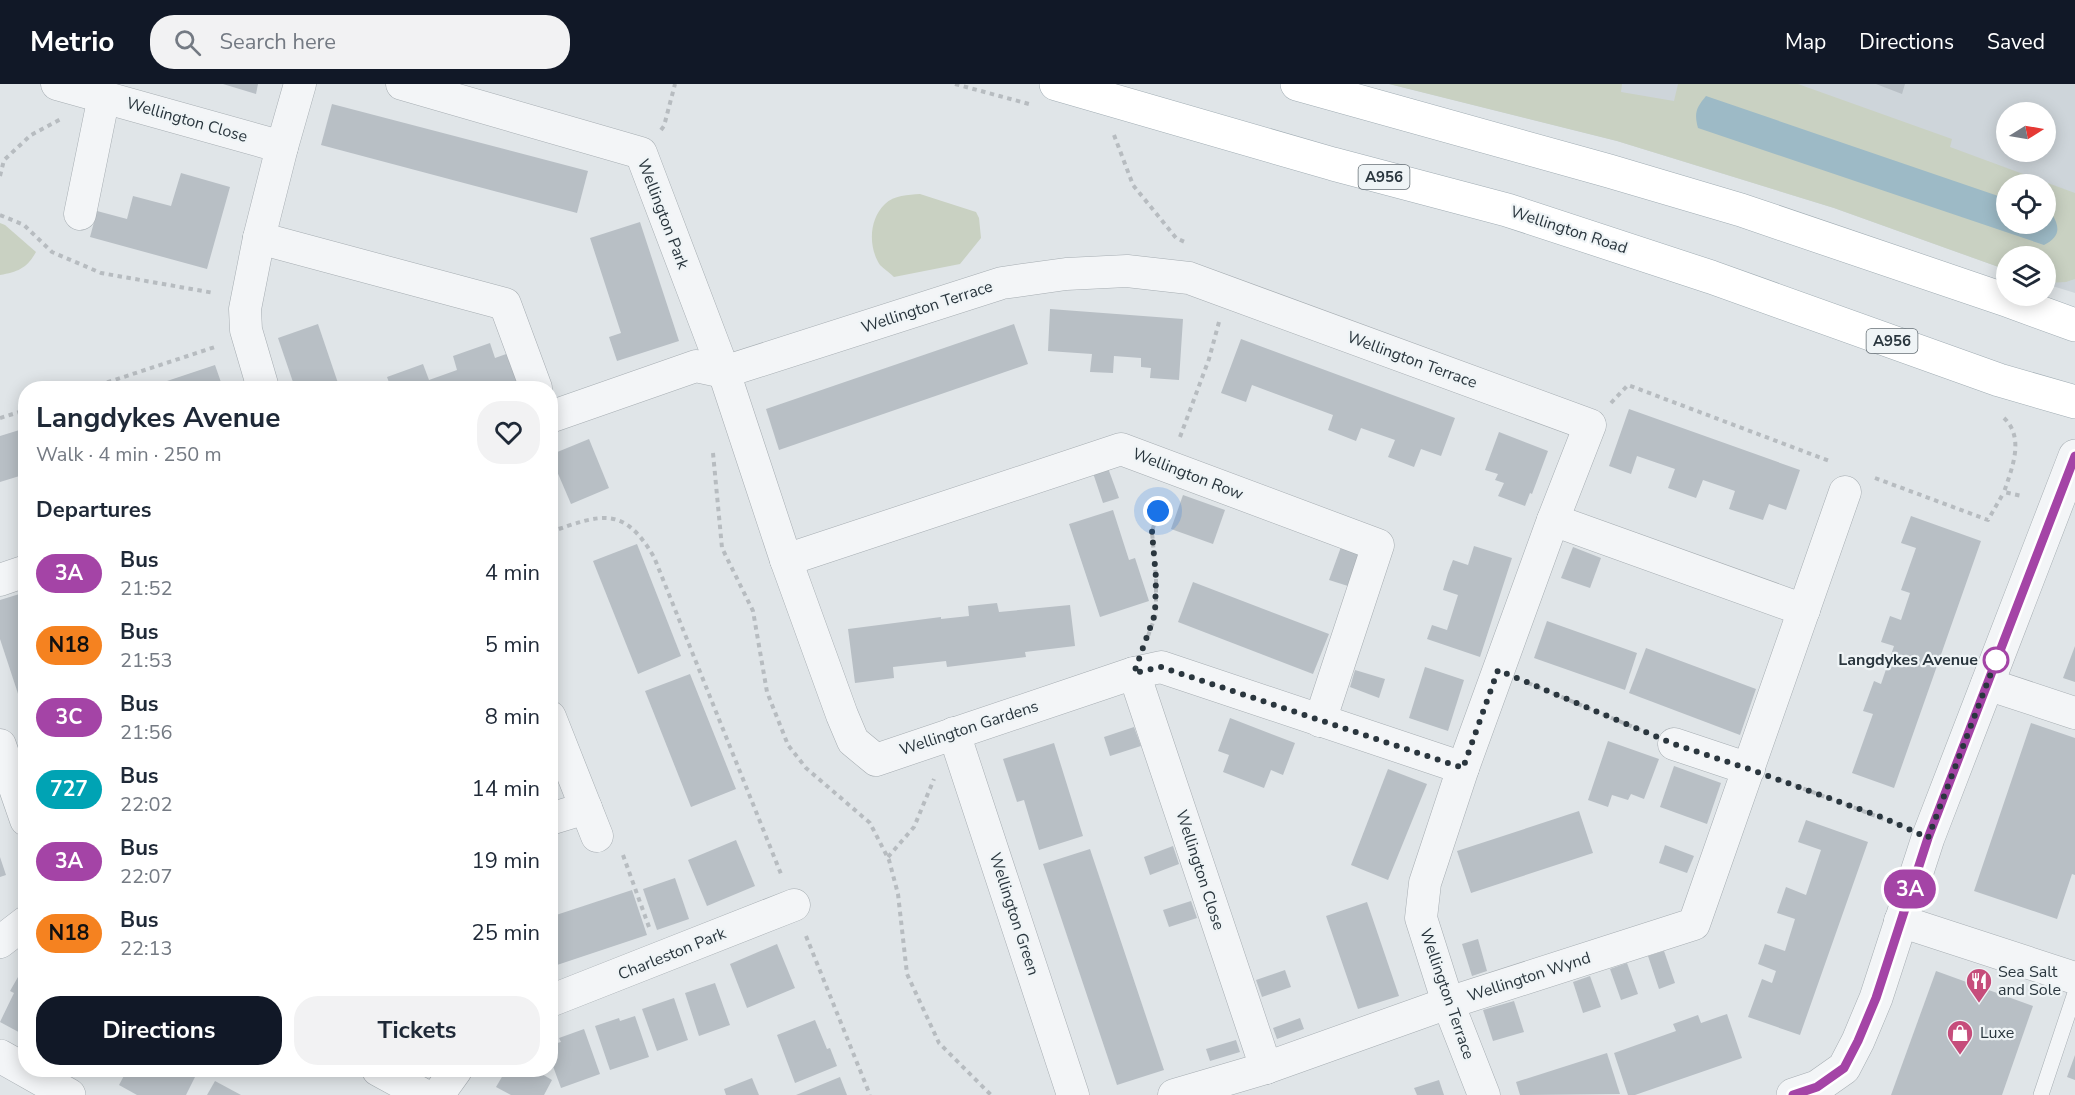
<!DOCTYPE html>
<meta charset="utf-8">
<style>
body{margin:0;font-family:"Nunito Sans",sans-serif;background:#f2f2f3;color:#1f2937;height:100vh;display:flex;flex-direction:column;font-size:22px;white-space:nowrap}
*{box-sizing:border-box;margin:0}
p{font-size:20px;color:#747a83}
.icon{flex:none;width:33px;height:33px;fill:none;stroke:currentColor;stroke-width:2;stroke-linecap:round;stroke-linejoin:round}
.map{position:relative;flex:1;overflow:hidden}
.side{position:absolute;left:18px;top:297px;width:540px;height:696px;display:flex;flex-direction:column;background:#fff;border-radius:24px;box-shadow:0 3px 15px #0003}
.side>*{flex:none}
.badge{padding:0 12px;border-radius:20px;font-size:21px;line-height:39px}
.needle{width:39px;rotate:79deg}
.tools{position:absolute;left:1996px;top:18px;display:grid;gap:12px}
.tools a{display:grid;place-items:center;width:60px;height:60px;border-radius:50%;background:#fff;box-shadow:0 3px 15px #0003;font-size:30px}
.you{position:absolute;width:30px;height:30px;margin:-15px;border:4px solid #fff;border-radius:50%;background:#1a73e8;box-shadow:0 0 0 9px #1a73e833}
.map>.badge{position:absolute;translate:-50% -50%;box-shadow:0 0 0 3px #fff}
h2{padding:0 18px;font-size:22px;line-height:54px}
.round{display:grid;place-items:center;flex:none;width:63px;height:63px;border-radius:24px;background:#f2f2f3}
.overview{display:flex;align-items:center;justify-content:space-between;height:102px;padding:0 18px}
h1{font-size:28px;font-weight:700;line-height:45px}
.action{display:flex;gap:12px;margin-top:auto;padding:12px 18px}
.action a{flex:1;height:69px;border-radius:24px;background:#111827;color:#fff;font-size:24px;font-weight:700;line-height:69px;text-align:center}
.action a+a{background:#f2f2f3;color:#1f2937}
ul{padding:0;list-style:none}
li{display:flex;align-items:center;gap:18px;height:72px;padding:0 18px}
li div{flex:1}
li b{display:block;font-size:22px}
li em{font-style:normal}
li .badge{min-width:66px;font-weight:700;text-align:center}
header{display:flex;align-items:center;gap:36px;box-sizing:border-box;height:84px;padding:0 30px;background:#111827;color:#fff}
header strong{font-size:28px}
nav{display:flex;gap:33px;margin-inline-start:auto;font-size:21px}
.search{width:420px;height:54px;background:#f2f2f3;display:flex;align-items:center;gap:15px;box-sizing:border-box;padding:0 21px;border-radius:24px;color:#747a83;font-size:22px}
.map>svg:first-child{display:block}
.built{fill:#ced5da;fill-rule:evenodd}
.green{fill:#c9d1c2;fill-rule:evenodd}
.water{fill:#9dbac6}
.building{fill:#b8bfc5}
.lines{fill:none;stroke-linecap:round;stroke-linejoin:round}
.service-casing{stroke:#a6adb2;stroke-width:16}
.minor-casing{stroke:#a6adb2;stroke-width:33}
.tertiary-casing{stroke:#a6adb2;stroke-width:34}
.primary-casing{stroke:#a0acb3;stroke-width:34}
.path{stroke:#b7bcc0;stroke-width:4;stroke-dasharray:4.5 4.5;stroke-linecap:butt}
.service{stroke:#f3f5f7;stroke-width:15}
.minor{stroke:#f3f5f7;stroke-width:32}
.tertiary{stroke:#f3f5f7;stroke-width:33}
.primary{stroke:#fff;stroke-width:33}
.line-casing{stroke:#fff;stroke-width:14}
.line{stroke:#a444a6;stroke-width:9}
.walk{stroke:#2a363e;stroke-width:6;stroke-dasharray:0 10.8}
.stop-dot{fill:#fff;stroke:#a444a6;stroke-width:3}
.labels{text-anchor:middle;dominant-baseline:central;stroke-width:4.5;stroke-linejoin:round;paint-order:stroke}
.shield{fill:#eff4f6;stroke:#656f75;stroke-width:1.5}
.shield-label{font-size:15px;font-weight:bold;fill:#2a363e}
.street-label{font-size:16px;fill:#2a363e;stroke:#eff4f6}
.stop-label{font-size:16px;font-weight:bold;fill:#2a363e;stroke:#eff4f6;text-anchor:end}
.poi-label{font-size:16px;fill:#2a363e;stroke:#eff4f6;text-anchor:start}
</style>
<header>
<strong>Metrio</strong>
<div class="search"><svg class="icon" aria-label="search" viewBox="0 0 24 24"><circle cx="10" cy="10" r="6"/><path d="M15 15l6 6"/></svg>Search here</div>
<nav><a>Map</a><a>Directions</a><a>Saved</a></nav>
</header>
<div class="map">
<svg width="2075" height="1011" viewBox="0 0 2075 1011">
<rect width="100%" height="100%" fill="#e0e5e8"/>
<!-- built -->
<path class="built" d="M1389 0H2075V209L2046 200V172H2007V186L1834 124 1617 57ZM2007 28H2046V68H2007ZM2007 100H2046V140H2007Z"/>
<!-- green -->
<g class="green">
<path d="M1389 0H1622L1621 8 1674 17 1678 0H1798L1952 55 1950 63 2075 109V195L2066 198 2046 199V172H2007V186L1834 124 1617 57ZM2007 100H2046V140H2007Z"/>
<path d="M920 110 976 128 979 134 981 154 960 180 894 193C890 189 884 185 880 181 868 163 869 135 885 120 894 111 908 111 920 110Z"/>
<path d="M0 139 5 141 36 168C27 184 18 188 0 191Z"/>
</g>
<!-- water -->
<path class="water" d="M1706 12 2007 115V140H2046V128L2052 130C2061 145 2059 153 2044 161L1698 44C1694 29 1696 24 1706 12Z"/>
<!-- building -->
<g class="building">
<polygon points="223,0 258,0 256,10"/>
<polygon points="1876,0 1905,0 1902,10"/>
<polygon points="332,20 588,87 577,129 321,61"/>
<polygon points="181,89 230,103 207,185 90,153 97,127 127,135 133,112 171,122"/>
<polygon points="640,138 679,257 617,277 609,253 621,249 590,154"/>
<polygon points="1050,225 1183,235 1179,296 1150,294 1151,284 1141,283 1141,274 1114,272 1113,289 1090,288 1092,270 1048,267"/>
<polygon points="318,240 339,302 330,304 295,304 278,254"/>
<polygon points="1014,240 1028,280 779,366 766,325"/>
<polygon points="1241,255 1455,334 1441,372 1421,365 1414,383 1388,373 1395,356 1361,344 1356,357 1328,346 1333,331 1252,301 1246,318 1221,309"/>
<polygon points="490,259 495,274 509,269 521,304 391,304 387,293 423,280 429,296 457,286 453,272"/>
<polygon points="215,281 223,304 145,304 167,297"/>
<polygon points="1629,325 1800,386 1786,426 1769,420 1763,436 1729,425 1735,407 1703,396 1696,414 1668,404 1675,385 1637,372 1631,390 1609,382"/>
<polygon points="26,344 26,390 0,398 0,352"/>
<polygon points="1499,348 1548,367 1532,410 1530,409 1525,422 1498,412 1504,399 1495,396 1498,390 1485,386"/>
<polygon points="589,355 609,404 571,420 550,371"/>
<polygon points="1108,384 1119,414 1103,419 1093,389"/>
<polygon points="1183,411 1225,426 1213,460 1171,445"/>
<polygon points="1113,426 1129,476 1135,474 1149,517 1100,533 1069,440"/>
<polygon points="1911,432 1981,457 1894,704 1852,689 1873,630 1863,627 1874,597 1881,600 1894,562 1881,558 1890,532 1901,536 1910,509 1901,506 1916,464 1901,459"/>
<polygon points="637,460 681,572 638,590 593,477"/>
<polygon points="1474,462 1512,474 1480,573 1427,555 1432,541 1447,546 1458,511 1443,506 1448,489 1453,476 1468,481"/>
<polygon points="1341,463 1359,469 1348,502 1329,496"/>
<polygon points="1573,463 1601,474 1590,504 1561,494"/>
<polygon points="1193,498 1329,550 1313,590 1178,538"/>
<polygon points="26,508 26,631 25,631 0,555 0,516"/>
<polygon points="997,519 999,528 1070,521 1075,562 1025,568 1026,573 987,578 947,583 946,577 893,583 894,594 855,599 848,545 941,533 941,535 969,532 968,522"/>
<polygon points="1547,537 1637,569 1625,606 1534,574"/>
<polygon points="2075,562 2075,598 2063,594"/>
<polygon points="1646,564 1756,605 1740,651 1629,609"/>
<polygon points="1425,583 1464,596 1448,647 1409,634"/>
<polygon points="1355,586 1385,595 1379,614 1350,603"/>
<polygon points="690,590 736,705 691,723 645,607"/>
<polygon points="1230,634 1295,659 1283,691 1271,686 1264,704 1223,688 1229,671 1218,667"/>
<polygon points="2031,639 2075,654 2075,791 2072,790 2057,835 1974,807"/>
<polygon points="1134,643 1141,662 1110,672 1104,653"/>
<polygon points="1608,657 1659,675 1644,715 1631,710 1628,716 1612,711 1608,723 1588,716"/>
<polygon points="1054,659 1083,752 1039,766 1024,716 1017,718 1003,675"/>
<polygon points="1674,682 1721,699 1707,740 1660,723"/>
<polygon points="1388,685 1427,700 1388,796 1351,781"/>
<polygon points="1579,727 1593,769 1471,809 1457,767"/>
<polygon points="1806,736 1868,758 1800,951 1748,933 1762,895 1772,899 1776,887 1758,880 1765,860 1785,867 1795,835 1777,829 1786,803 1806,811 1821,766 1798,758"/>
<polygon points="736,756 755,802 707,822 688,776"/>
<polygon points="1665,761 1694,772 1687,789 1659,779"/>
<polygon points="1173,762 1179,780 1150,791 1144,773"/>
<polygon points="1090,765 1164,986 1117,1001 1043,780"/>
<polygon points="0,773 6,791 0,793"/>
<polygon points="675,794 689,835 657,846 643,805"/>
<polygon points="632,806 647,851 557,881 550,860 550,833"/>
<polygon points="1191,817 1197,834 1169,843 1163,826"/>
<polygon points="1367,818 1399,912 1358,925 1326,832"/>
<polygon points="1478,855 1487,887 1472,892 1462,860"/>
<polygon points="777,860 795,904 747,924 730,880"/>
<polygon points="1664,867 1675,899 1659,905 1648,872"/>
<polygon points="26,879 26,952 0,938 14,909 10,907"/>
<polygon points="1627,879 1638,910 1621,916 1610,885"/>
<polygon points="1285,886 1291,903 1262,913 1256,896"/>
<polygon points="1936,887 2033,922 2002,1011 1891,1011"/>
<polygon points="1590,892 1601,923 1583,929 1573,898"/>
<polygon points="715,899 730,941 699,952 685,909"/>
<polygon points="674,914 688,956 657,967 642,925"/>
<polygon points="1514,917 1524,948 1493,957 1483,926"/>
<polygon points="1727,930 1742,974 1635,1011 1628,1011 1614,969 1676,947 1673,940 1698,931 1701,939"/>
<polygon points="635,932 649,973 610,986 595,942 619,934 620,937"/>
<polygon points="1300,934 1304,945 1277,955 1273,944"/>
<polygon points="815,936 827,965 830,964 837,982 795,999 777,951"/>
<polygon points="584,945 600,990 561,1004 550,974 550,961 561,958 559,954"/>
<polygon points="1236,956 1240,968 1210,977 1206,965"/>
<polygon points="1607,969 1620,1010 1520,1011 1516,998"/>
<polygon points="2075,971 2075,996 2067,993"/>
<polygon points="127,986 192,986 197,989 186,1011 137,1011 119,1001"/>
<polygon points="506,986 535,986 552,996 544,1011 511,1011 496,1003"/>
<polygon points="840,993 847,1011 796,1011"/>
<polygon points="752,994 759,1011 726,1011 724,1005"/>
<polygon points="1439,996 1444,1011 1417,1011 1414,1004"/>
<polygon points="215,997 241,1011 207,1011"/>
</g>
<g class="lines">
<!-- service casing -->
<g class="service-casing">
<polyline id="service" points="2041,1011 2075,909"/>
</g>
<!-- minor casing -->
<g class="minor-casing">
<g id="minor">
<polyline points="57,0 282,63"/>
<polyline points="402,0 641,69 724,288 786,476 842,631 853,657 876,676 1134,589 1161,583 1463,684"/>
<polyline points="80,130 104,12"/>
<polyline points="259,154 505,220 536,304"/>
<polyline points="263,304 246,246 245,225 259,154 282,63 300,0"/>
<polyline points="550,333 696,282 724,288 1002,199 1066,190 1127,187 1189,194 1590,341 1553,436 1463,684 1425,799 1421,834 1448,919 1484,1011"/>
<polyline points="1553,436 1804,526"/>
<polyline points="786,476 1121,365 1378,461 1320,637"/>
<polyline points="0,496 26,487"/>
<polyline points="1134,589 1266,984"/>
<polyline points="1987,600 2075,629"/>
<polyline points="550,633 597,752"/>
<polyline points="954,649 1073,1011"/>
<polyline points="1674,660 1749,685"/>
<polyline points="0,661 26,736"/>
<polyline points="550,735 586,724"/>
<polyline points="1900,837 2075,894"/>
<polyline points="0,858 26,838"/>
<polyline points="550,917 794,821"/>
<polyline points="378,986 424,1011"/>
<polyline points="438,1011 456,986"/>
<polyline points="1174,1011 1266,984 1448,919 1694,840 1845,408"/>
</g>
</g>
<!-- tertiary casing -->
<g class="tertiary-casing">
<g id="tertiary">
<polyline points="0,972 69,1011"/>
<polyline points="1793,1011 1817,1003 1844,984 1858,957 1876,914 1928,754 2075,372"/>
</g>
</g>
<!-- primary casing -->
<g class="primary-casing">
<g id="primary">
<polyline points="1056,0 1333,80 1507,126 1711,193 1999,296 2075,318"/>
<polyline points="1297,0 1609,87 1741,126 2006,216 2075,241"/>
</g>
</g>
<!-- path -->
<g class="path">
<polyline points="955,0 1029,20"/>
<polyline points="661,46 664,42 675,0"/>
<polyline points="1114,51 1133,101 1176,154 1187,159"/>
<polyline points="0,92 4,76 31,51 61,35"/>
<polyline points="0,131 24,141 52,168 101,189 214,209"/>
<polyline points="90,304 218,262"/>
<polyline points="1611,319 1628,301 1832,378"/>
<polyline points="0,334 26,326"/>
<path d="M2004 334C2025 354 2012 384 2004 408L2022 412"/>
<polyline points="1180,353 1209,275 1219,238"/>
<polyline points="713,369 722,464 753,527 767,608 788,661 806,684 870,739 889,776 898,810 907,890 939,959 991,1011"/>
<polyline points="1875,394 1988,436 2004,408"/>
<path d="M550 448C600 431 623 420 654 473L781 790"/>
<polyline points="1148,552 1156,530 1156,494 1152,448 1161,415"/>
<polyline points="1528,599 1645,648"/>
<polyline points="1778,695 1897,740"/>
<polyline points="623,771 649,843"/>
<polyline points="888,773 914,743 934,695"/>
<polyline points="806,852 870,1011"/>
</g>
<!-- service -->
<use href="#service" class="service"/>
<!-- minor -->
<use href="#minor" class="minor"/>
<!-- tertiary -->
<use href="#tertiary" class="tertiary"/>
<!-- primary -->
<use href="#primary" class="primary"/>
</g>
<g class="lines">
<!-- line casing -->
<g class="line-casing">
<polyline id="line" points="1793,1011 1817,1003 1844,984 1858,957 1876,914 1928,754 2075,372"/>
</g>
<!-- line -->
<use href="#line" class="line"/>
<!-- walk -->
<polyline class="walk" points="1158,427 1152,448 1156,494 1155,530 1134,589 1161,583 1463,684 1498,586 1674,660 1749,685 1884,734 1928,754 1996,576"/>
</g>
<!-- icons -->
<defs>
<g id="restaurant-pin" transform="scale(1.35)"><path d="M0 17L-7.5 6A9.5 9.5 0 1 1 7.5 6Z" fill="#c64d7b" stroke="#eff4f6"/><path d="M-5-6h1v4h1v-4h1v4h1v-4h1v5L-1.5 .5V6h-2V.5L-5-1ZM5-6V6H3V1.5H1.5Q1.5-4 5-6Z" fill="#fff"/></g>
<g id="shop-pin" transform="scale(1.35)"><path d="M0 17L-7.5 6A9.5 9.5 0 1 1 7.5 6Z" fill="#c64d7b" stroke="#eff4f6"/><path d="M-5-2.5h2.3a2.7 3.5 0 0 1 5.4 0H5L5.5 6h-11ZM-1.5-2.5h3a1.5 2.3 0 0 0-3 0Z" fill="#fff"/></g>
</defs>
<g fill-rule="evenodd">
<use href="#restaurant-pin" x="1979" y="897"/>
<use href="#shop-pin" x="1960" y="949"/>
</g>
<!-- markers -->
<circle class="stop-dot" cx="1996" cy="576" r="12"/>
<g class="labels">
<!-- shield labels -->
<g class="shield">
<rect x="1358.5" y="81" width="51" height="24" rx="4.5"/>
<rect x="1866.5" y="245" width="51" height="24" rx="4.5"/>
</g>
<g class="shield-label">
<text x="1384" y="93">A956</text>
<text x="1892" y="257">A956</text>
</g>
<!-- street labels -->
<g class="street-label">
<text transform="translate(187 36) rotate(16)">Wellington Close</text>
<text transform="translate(663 130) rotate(69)">Wellington Park</text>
<text transform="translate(1569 146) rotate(18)">Wellington Road</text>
<text transform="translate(927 223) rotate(-18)">Wellington Terrace</text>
<text transform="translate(1412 276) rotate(20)">Wellington Terrace</text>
<text transform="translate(1188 390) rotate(21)">Wellington Row</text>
<text transform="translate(969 644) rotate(-18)">Wellington Gardens</text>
<text transform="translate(1200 786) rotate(72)">Wellington Close</text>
<text transform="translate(1014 830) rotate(72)">Wellington Green</text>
<text transform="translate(672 870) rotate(-22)">Charleston Park</text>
<text transform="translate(1529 893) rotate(-18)">Wellington Wynd</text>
<text transform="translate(1447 910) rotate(71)">Wellington Terrace</text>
</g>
<!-- stop labels -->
<g class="stop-label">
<text x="1978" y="576">Langdykes Avenue</text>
</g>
<!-- poi labels -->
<g class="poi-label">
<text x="1998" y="888">Sea Salt<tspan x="1998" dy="18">and Sole</tspan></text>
<text x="1980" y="949">Luxe</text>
</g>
</g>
</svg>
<div class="tools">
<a><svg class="needle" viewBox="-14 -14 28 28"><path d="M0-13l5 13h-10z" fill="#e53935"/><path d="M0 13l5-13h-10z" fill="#747a83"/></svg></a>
<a><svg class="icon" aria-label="locate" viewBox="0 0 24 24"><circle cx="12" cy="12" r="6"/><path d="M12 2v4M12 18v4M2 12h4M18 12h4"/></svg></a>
<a><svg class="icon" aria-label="layers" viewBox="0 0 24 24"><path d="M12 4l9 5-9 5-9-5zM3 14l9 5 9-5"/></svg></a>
</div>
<div class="you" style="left:1158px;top:427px"></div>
<b class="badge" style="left:1910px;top:805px;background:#a444a6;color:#fff">3A</b>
<section class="side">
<div class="overview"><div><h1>Langdykes Avenue</h1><p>Walk · 4 min · 250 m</p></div><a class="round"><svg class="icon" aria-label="heart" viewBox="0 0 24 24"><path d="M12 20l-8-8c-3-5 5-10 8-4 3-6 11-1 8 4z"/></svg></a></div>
<h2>Departures</h2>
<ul>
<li><span class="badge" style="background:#a444a6;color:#fff">3A</span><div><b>Bus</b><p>21:52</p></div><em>4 min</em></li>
<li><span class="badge" style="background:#f58220;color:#111">N18</span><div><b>Bus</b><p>21:53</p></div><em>5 min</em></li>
<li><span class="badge" style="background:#a444a6;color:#fff">3C</span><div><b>Bus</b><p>21:56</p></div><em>8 min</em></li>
<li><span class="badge" style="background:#00a3b4;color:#fff">727</span><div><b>Bus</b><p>22:02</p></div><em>14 min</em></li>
<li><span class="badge" style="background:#a444a6;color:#fff">3A</span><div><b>Bus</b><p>22:07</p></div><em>19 min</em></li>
<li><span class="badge" style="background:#f58220;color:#111">N18</span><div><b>Bus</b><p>22:13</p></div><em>25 min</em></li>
</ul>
<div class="action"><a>Directions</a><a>Tickets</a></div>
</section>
</div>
